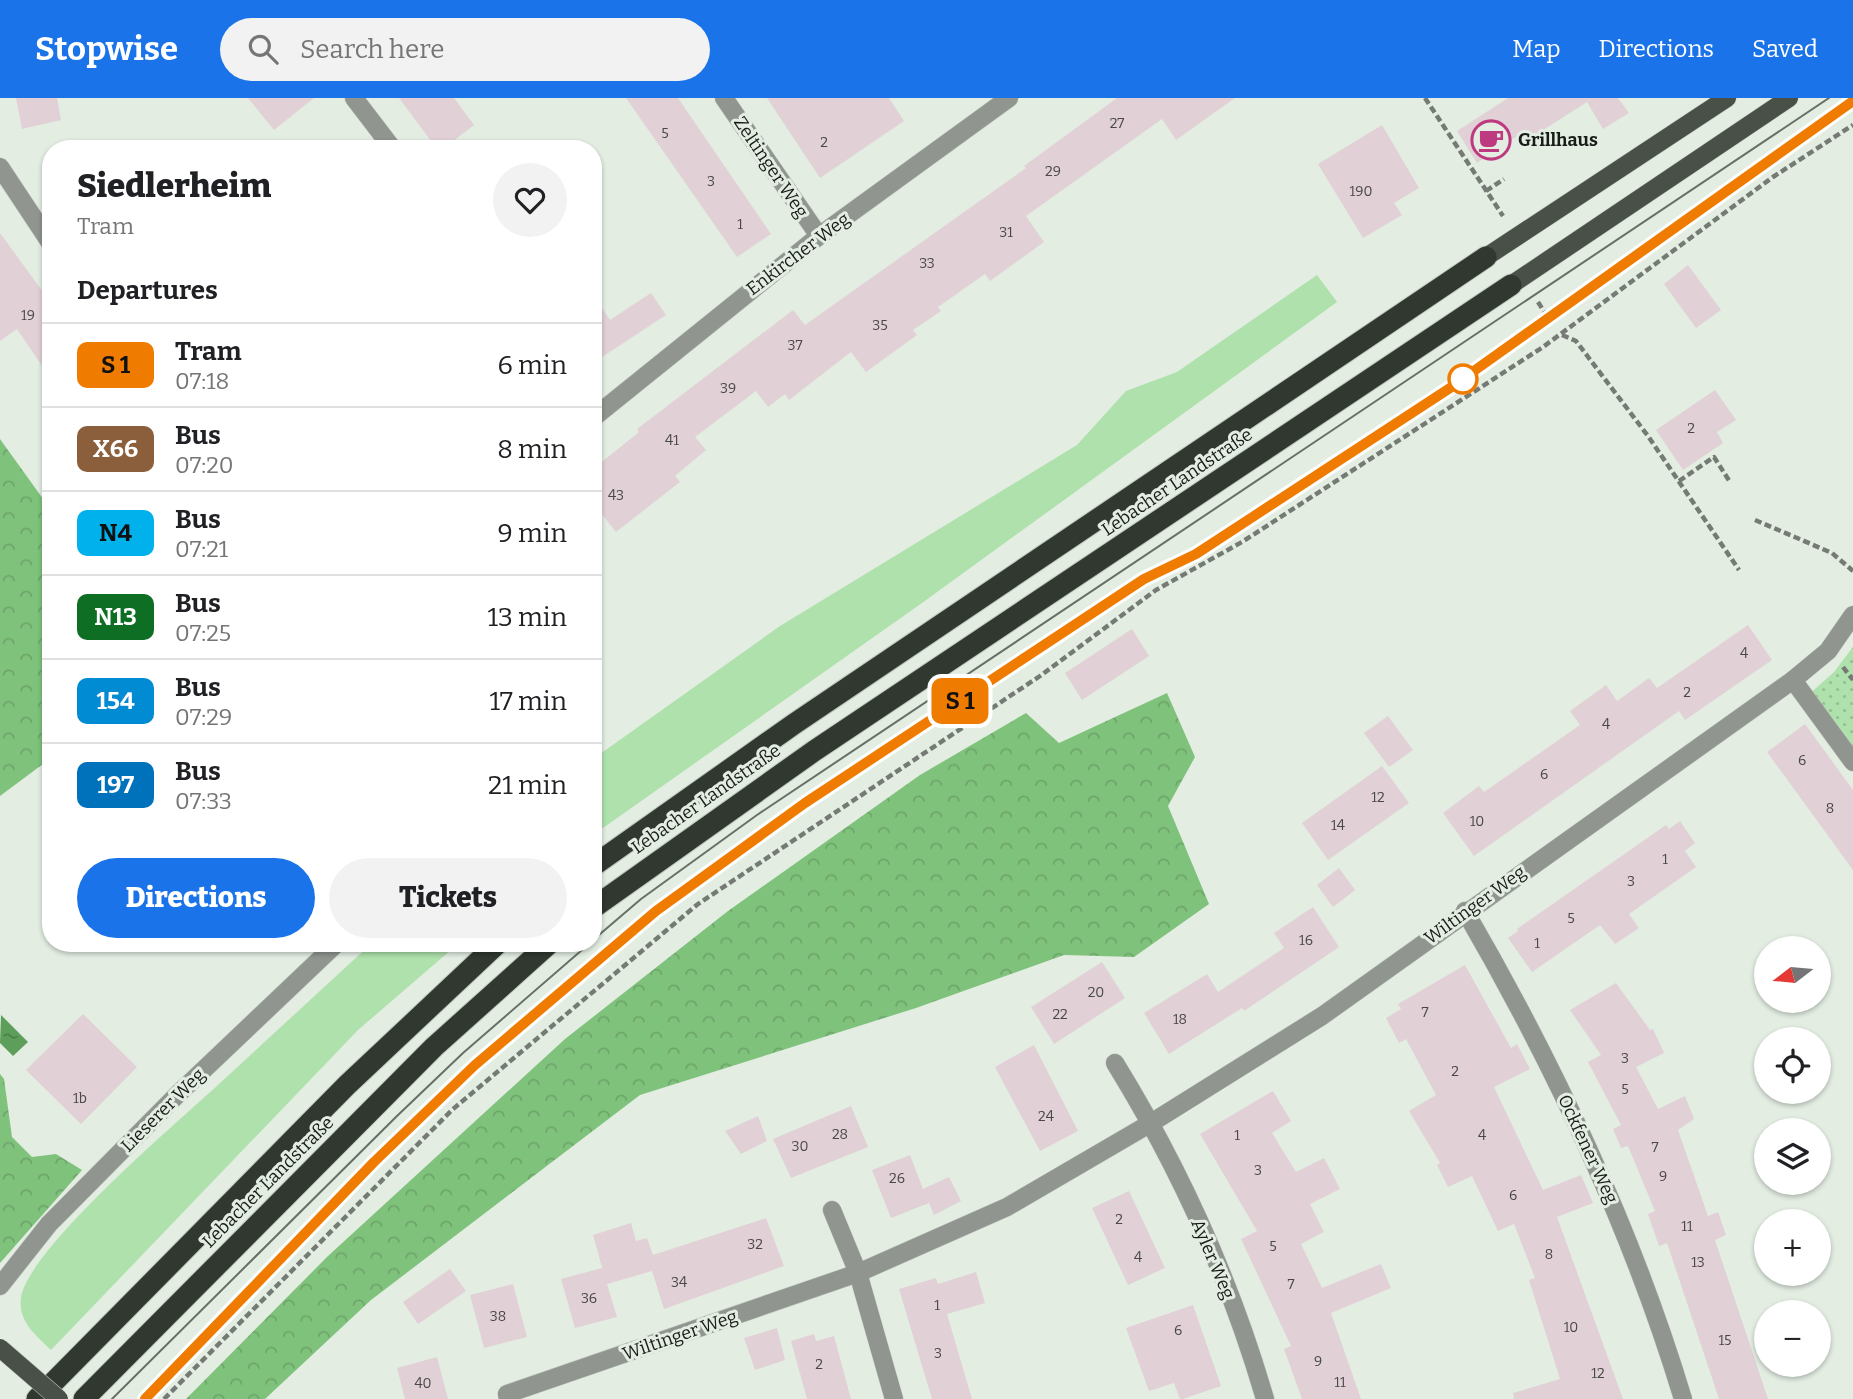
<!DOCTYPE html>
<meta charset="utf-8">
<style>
body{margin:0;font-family:Bitter,serif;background:#f2f2f2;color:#202124;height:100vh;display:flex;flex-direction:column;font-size:26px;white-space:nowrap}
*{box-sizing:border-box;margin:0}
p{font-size:23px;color:#757577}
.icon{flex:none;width:38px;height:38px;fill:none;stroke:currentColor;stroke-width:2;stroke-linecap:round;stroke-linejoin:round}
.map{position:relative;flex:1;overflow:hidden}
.drawer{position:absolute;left:42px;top:42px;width:560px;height:812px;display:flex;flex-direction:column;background:#fff;border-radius:28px;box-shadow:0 2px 5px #0004}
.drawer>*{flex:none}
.badge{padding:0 14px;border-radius:10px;font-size:24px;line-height:46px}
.needle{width:46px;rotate:254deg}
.fabs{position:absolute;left:1754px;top:838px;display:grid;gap:14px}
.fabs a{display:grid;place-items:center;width:77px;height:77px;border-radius:50%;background:#fff;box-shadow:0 2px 5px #0004;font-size:35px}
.map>.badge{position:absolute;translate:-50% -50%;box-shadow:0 0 0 4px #fff}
h2{padding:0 35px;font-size:26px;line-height:63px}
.round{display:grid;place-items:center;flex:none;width:74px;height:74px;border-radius:37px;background:#f2f2f2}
.summary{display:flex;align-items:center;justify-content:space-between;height:119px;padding:0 35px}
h1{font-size:33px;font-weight:800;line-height:52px}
.button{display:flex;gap:14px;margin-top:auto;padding:14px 35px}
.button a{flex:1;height:80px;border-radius:42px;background:#1a73e8;color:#fff;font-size:28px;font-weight:800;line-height:80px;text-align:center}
.button a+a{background:#f2f2f2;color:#202124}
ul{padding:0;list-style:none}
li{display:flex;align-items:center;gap:21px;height:84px;padding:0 35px;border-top:2px solid #e0e0e0}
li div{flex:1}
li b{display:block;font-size:26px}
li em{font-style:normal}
li .badge{min-width:77px;font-weight:700;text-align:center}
header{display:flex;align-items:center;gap:42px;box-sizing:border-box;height:98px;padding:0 35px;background:#1a73e8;color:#fff}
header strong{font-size:33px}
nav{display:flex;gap:38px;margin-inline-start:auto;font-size:24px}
.search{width:490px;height:63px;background:#f2f2f2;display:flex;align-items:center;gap:18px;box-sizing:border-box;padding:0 24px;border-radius:38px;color:#757577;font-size:26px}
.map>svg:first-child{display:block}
.grass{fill:#aee1ab}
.forest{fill:url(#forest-crowns)}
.park{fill:url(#park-dots)}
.water{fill:url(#water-ripples)}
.building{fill:#e1d1d7}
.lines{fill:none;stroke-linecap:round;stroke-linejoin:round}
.minor-casing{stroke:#bec7bd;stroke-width:19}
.major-casing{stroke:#bec7bd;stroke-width:19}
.highway-casing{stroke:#bec7bd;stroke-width:23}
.path{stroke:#757b74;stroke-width:4.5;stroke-dasharray:7 3.5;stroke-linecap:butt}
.minor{stroke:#909590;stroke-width:18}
.major{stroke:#495048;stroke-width:18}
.highway{stroke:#303830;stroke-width:21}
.tram{stroke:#696f68;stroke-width:2}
.major-bridge-casing{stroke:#bec7bd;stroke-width:19;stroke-linecap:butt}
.major-bridge{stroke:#495048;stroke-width:18}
.line-casing{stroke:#fff;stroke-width:16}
.line{stroke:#ef7c00;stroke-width:10}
.stop-dot{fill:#fff;stroke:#ef7c00;stroke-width:3.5}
.labels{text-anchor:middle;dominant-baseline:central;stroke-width:6;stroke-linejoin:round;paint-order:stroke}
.number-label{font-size:14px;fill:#4a4847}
.poi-label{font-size:18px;font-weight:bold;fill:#181b17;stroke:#e3ede2;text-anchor:start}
.street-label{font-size:18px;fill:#181b17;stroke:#e3ede2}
</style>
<header>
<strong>Stopwise</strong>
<div class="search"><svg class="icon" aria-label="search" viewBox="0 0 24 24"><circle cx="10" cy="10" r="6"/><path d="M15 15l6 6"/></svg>Search here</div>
<nav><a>Map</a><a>Directions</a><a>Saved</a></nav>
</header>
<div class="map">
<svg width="1853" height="1301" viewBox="0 0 1853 1301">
<defs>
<pattern id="forest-crowns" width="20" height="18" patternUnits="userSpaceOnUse" patternTransform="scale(1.75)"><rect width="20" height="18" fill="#7fc27c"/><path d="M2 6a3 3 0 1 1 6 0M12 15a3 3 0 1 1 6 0" fill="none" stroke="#6da66a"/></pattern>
<pattern id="park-dots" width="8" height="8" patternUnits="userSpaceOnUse" patternTransform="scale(1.75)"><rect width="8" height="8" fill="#aee1ab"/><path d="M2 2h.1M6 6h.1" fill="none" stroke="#95c092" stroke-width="1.8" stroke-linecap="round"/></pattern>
<pattern id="water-ripples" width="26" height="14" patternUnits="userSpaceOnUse" patternTransform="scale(1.75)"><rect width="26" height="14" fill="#5c9e5a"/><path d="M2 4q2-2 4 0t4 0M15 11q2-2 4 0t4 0" fill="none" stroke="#4b8049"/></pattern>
</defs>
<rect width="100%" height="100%" fill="#e3ede2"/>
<!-- grass -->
<g class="grass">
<polygon points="1317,177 1337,204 922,505 593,737 593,661 780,528 1077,347 1126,293 1177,274"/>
<path d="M372 845H459L358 932 51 1252C36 1237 18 1224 21 1200 27 1152 179 1023 219 986 270 939 321 892 372 845Z"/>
</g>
<!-- forest -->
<g class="forest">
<polygon points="0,341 51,412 51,660 0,698"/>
<polygon points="1167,595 1195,659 1168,708 1209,806 1134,859 1064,857 916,910 640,997 371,1202 265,1301 186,1301 328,1158 565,941 728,813 920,677 1026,615 1059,645"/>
<polygon points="0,976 4,981 12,1039 32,1059 56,1056 82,1072 0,1165"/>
</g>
<!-- park -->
<polygon class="park" points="1853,549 1853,664 1806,599 1834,574"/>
<!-- water -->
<polygon class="water" points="1,917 28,944 13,958 0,945"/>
<!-- building -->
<g class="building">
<polygon points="16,0 57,0 61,22 22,31"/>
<polygon points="248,0 314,0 274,32"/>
<polygon points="399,0 454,0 474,27 443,51 437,51"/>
<polygon points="626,0 678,0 771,136 737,159"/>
<polygon points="767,0 889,0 904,23 820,80"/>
<polygon points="1117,0 1235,0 1176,42 1162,21 1026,118 1044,144 990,183 985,176 938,209 941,213 913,232 917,237 866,274 851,254 789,302 785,296 768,309 756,293 695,339 706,352 675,378 680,384 616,434 593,405 593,371 639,334 637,331 793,212 805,227 1026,70 1024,68"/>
<polygon points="1508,0 1618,0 1629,15 1603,31 1587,4 1529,41 1525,33 1477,65 1457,33"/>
<polygon points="1382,27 1419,90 1394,105 1402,117 1363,140 1318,66"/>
<polygon points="0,135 51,205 51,281 17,231 0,243"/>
<polygon points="1688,167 1721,212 1696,230 1664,186"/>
<polygon points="651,195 666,217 593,265 593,197 610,222"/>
<polygon points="1715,292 1736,322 1717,334 1723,345 1683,372 1656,332"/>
<polygon points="1748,527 1772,562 1685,622 1679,613 1474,758 1443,715 1479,688 1484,694 1580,627 1570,613 1606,587 1617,603 1649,580 1657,590"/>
<polygon points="1132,531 1149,558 1082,602 1065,575"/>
<polygon points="1388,618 1413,652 1389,669 1364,635"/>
<polygon points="1805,626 1853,692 1853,772 1767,654"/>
<polygon points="1382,668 1409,705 1328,762 1302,725"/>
<polygon points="1680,723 1695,745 1685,753 1696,769 1629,816 1639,830 1615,846 1600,827 1532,874 1508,840 1518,833 1517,831 1666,727 1669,731"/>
<polygon points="1339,770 1355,792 1333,809 1317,787"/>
<polygon points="1313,809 1339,849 1244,913 1242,910 1169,956 1144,915 1207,876 1218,894 1284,850 1274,835"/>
<polygon points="1102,864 1125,900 1054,946 1031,909"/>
<polygon points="1465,867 1511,950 1517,946 1530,971 1494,989 1543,1092 1581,1077 1593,1105 1557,1119 1623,1301 1514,1301 1513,1295 1560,1281 1529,1182 1535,1180 1514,1126 1498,1133 1472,1078 1448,1089 1437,1067 1440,1065 1409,1013 1436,997 1406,941 1399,945 1386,920 1401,911 1398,906"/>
<polygon points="1616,885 1650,932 1653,931 1664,955 1636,969 1658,1011 1685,998 1694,1021 1678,1032 1708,1118 1718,1114 1726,1137 1715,1142 1768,1301 1719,1301 1667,1145 1659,1148 1648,1116 1655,1113 1628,1048 1631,1047 1621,1050 1613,1031 1621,1027 1588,964 1601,957 1570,912"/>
<polygon points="83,916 137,969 81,1026 26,972"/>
<polygon points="1034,947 1078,1033 1040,1053 995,969"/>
<polygon points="1273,993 1291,1023 1272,1035 1296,1074 1324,1060 1340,1091 1310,1106 1324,1134 1301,1146 1322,1190 1381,1166 1391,1190 1331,1215 1361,1301 1302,1301 1284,1251 1291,1248 1241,1141 1257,1133 1200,1036"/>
<polygon points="851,1008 868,1049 791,1080 773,1041"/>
<polygon points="758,1018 767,1043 741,1056 725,1033"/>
<polygon points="910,1057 923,1091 949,1079 961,1103 934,1117 927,1100 929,1105 891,1120 872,1072"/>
<polygon points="1129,1093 1165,1170 1128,1187 1092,1110"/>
<polygon points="766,1120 784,1168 664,1211 652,1173 607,1186 617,1219 575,1230 561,1181 602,1170 605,1180 593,1137 631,1125 636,1143 647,1140 653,1157"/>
<polygon points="450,1171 466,1193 418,1226 403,1204"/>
<polygon points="976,1174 985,1205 947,1216 972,1301 932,1301 899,1191 936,1180 938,1186"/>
<polygon points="513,1186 527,1239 484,1250 470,1197"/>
<polygon points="1193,1207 1221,1288 1183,1301 1180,1301 1174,1285 1149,1293 1126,1230"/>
<polygon points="777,1230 785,1262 755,1272 744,1240"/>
<polygon points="814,1236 816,1243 834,1238 851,1301 807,1301 791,1243"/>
<polygon points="437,1259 448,1301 405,1301 397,1270"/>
</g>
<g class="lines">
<!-- minor casing -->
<g class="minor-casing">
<g id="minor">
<polyline points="354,0 393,51"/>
<polyline points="724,0 819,138"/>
<polyline points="0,69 51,146"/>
<polyline points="593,320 819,138 1009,0"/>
<polyline points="1793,582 1853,664"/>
<path d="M1465 813C1555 968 1631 1129 1683 1301"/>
<path d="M1115 965C1179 1069 1231 1184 1265 1301"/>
<polyline points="832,1112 858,1175 894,1301"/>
<polyline points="0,1188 49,1126 176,998 337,845"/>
<polyline points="508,1301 507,1296 858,1175 1007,1109 1151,1025 1322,918 1793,582 1828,553 1853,517"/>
</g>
</g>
<!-- major casing -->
<g class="major-casing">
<g id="major">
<polyline points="1486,159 1727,0"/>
<polyline points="1511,187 1789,0"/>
</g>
</g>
<!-- highway casing -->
<g class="highway-casing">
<g id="highway">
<polyline points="593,768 794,626 1486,159"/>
<polyline points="593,810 814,653 1511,187"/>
<polyline points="37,1301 347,987 498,845"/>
<polyline points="84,1301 434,949 550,845"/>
</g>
</g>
<!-- path -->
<g class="path">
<polyline points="1425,0 1503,118"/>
<polyline points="1486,93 1504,81"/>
<polyline points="1538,204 1545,215"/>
<polyline points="1562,237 1576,243 1648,338 1739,472"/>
<polyline points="1679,383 1714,359 1730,384"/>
<polyline points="1755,422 1832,455 1853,473"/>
<polyline points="1843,569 1853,582"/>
<polyline points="164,1301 453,1011 698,806 1040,578 1156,492 1242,444 1543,249 1773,79 1853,27"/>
</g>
<!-- minor -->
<use href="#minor" class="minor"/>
<!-- major -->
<use href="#major" class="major"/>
<!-- highway -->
<use href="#highway" class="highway"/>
<!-- tram -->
<g class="tram">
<polyline points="593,842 641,801 757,717 1829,0"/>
<polyline points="112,1301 397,1018 463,955 590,845"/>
<polyline points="145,1301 375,1064 475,967 656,813 805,705 1144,480 1196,456 1450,290 1853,3"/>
</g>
<!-- major-bridge casing -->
<g class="major-bridge-casing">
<polyline id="major-bridge" points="0,1250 59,1301"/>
</g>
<!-- major-bridge -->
<use href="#major-bridge" class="major-bridge"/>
</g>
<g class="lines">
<!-- line casing -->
<g class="line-casing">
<polyline id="line" points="145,1301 374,1064 475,967 656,813 805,705 1144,481 1196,456 1450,290 1853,3"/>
</g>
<!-- line -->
<use href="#line" class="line"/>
</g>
<!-- icons -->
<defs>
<g id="cafe-ring" transform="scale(2.0125)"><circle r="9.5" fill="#e3ede2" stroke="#bd3a80" stroke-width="1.5"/><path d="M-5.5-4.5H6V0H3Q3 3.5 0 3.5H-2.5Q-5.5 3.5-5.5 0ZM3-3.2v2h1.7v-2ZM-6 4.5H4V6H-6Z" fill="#bd3a80"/></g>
</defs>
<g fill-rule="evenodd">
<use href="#cafe-ring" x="1491" y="42"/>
</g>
<!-- markers -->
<circle class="stop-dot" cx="1463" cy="281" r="14"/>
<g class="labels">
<!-- number labels -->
<g class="number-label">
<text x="1117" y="25">27</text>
<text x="665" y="35">5</text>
<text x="824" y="44">2</text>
<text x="1053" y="73">29</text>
<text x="711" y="83">3</text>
<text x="1361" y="93">190</text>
<text x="740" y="126">1</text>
<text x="1006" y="134">31</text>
<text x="927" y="165">33</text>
<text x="28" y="217">19</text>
<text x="880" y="227">35</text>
<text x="795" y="247">37</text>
<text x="728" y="290">39</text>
<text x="1691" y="330">2</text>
<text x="672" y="342">41</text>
<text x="616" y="397">43</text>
<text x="1744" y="555">4</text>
<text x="1687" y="594">2</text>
<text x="1606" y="626">4</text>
<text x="1802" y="662">6</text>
<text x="1544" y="676">6</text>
<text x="1378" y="699">12</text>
<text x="1830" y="710">8</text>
<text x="1477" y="723">10</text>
<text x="1338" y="727">14</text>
<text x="1665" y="761">1</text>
<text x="1631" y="783">3</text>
<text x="1571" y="820">5</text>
<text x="1306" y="842">16</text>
<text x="1537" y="845">1</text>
<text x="1096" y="894">20</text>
<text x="1425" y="914">7</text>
<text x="1060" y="916">22</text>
<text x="1180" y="921">18</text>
<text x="1625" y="960">3</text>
<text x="1455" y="973">2</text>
<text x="1625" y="991">5</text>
<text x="80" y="1000">1b</text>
<text x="1046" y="1018">24</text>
<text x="840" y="1036">28</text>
<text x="1237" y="1037">1</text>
<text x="1482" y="1037">4</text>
<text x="800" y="1048">30</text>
<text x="1655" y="1049">7</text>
<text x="1258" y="1072">3</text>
<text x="1663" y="1078">9</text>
<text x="897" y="1080">26</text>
<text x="1513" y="1097">6</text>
<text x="1119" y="1121">2</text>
<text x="1687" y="1128">11</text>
<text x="755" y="1146">32</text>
<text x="1273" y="1148">5</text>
<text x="1549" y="1156">8</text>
<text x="1138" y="1159">4</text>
<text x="1698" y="1164">13</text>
<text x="679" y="1184">34</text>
<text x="1291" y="1186">7</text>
<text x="589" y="1200">36</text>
<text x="937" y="1207">1</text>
<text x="498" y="1218">38</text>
<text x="1571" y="1229">10</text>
<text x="1178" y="1232">6</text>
<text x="1725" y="1242">15</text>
<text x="938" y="1255">3</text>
<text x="1318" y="1263">9</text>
<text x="819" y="1266">2</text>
<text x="1598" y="1275">12</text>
<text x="1340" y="1284">11</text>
<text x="423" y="1285">40</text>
</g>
<!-- poi labels -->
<g class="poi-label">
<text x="1518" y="42">Grillhaus</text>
</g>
<!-- street labels -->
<g class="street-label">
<text transform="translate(771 69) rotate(56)">Zeltinger Weg</text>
<text transform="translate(798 156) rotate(-37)">Enkircher Weg</text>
<text transform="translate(1177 384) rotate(-34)">Lebacher Landstraße</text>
<text transform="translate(706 701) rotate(-35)">Lebacher Landstraße</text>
<text transform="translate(1475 807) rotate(-36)">Wiltinger Weg</text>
<text transform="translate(163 1012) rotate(-45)">Lieserer Weg</text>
<text transform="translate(1588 1051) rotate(65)">Ockfener Weg</text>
<text transform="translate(268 1084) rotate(-45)">Lebacher Landstraße</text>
<text transform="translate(1213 1161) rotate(67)">Ayler Weg</text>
<text transform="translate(680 1237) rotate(-19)">Wiltinger Weg</text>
</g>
</g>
</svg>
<div class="fabs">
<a><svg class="needle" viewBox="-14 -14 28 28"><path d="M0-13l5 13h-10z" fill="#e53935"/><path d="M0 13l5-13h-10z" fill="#757577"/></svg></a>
<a><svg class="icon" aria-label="locate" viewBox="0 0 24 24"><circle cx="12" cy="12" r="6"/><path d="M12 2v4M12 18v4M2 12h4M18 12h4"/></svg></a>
<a><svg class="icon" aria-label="layers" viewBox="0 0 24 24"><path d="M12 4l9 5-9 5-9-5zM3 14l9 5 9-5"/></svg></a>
<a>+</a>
<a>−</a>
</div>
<b class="badge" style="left:960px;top:603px;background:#ef7c00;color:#111">S 1</b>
<section class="drawer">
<div class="summary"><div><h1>Siedlerheim</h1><p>Tram</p></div><a class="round"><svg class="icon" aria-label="heart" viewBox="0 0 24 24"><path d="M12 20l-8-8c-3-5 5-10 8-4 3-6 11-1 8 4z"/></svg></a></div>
<h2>Departures</h2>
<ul>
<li><span class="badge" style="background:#ef7c00;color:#111">S 1</span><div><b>Tram</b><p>07:18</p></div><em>6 min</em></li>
<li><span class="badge" style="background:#8b5e3c;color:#fff">X66</span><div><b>Bus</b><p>07:20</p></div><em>8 min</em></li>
<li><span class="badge" style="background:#00b1eb;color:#111">N4</span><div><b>Bus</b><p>07:21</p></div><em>9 min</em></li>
<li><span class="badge" style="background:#0e6f24;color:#fff">N13</span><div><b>Bus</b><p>07:25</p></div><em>13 min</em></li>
<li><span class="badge" style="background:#008bd2;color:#fff">154</span><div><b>Bus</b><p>07:29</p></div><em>17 min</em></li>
<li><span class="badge" style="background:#0072bc;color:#fff">197</span><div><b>Bus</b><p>07:33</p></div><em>21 min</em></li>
</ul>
<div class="button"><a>Directions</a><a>Tickets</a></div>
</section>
</div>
